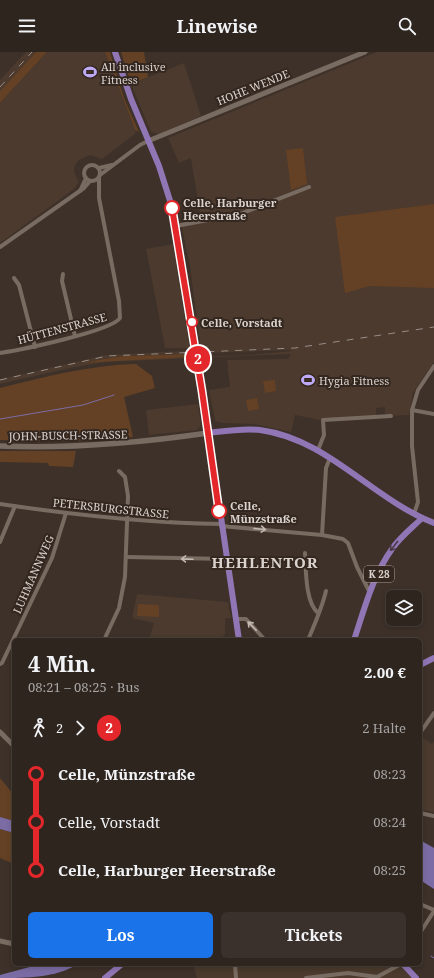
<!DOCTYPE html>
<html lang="de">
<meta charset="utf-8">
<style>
body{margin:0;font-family:"Noto Serif",serif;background:#3a312c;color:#f1f3f6;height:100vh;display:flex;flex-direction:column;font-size:15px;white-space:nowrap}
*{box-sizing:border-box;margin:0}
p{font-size:13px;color:#a7a5a4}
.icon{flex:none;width:22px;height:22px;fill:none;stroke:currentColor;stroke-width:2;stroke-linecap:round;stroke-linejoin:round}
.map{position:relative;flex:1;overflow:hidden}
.drawer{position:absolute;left:12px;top:586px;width:410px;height:328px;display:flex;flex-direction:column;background:#2e251f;border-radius:6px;box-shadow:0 2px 6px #0003,0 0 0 1px #49423d}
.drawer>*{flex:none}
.badge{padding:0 8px;border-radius:13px;font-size:14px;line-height:26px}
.fabs{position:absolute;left:386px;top:538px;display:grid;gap:8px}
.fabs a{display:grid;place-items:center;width:36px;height:36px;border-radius:6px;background:#2e251f;box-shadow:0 2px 6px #0003,0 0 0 1px #49423d;font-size:20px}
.map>.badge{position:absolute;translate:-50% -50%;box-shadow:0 0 0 2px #fff}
.legs{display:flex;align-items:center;gap:6px;height:44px;padding:0 16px;font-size:13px}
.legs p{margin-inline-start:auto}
.headline{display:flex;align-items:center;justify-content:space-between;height:68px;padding:0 16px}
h1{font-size:22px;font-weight:700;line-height:30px}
.primary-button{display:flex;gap:8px;margin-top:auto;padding:8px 16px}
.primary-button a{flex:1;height:46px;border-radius:6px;background:#1a73e8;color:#fff;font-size:16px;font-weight:700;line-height:46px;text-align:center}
.primary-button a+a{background:#3a312c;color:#f1f3f6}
ul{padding:0 16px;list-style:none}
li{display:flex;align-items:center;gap:14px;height:48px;font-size:15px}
li i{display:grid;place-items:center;width:6px;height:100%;margin:0 5px;background:currentColor}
li i::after{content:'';width:10px;height:10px;margin:-5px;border:3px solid;border-radius:50%;background:#2e251f}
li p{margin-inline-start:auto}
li:first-child i{background:linear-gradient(#0000 50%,currentColor 0)}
li:last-child i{background:linear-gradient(currentColor 50%,#0000 0)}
header{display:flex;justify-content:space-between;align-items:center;height:52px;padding:0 16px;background:#2e251f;font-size:18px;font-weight:700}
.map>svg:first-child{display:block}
.built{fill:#4b3a2d;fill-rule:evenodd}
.green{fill:#644125}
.water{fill:#7c6ca5}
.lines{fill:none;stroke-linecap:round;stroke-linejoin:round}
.stream{stroke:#7c6ca5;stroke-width:1}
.minor{stroke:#786b61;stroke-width:4}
.tertiary{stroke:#786b61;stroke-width:5}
.secondary{stroke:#786b61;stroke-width:5.5}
.primary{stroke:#9176b6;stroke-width:6}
.rail{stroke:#988e88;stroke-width:1;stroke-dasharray:7 7;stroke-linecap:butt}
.oneway{stroke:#c2b9b3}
.oneway2{stroke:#4a3b45}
.line-1-casing{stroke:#fff;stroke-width:9}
.line-1{stroke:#e4272a;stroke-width:6}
.stop-1-dot{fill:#fff;stroke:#e4272a;stroke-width:2}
.labels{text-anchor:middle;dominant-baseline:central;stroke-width:4;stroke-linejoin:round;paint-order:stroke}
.shield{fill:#33271f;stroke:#a99f9a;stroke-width:1}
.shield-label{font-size:10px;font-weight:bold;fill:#dbd3ce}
.poi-label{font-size:11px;fill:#dbd3ce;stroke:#33271f;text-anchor:start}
.street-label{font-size:11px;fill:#dbd3ce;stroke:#33271f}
.stop-label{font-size:11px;font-weight:bold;fill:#dbd3ce;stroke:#33271f;text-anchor:start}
.district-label{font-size:15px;font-weight:bold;letter-spacing:1px;fill:#dbd3ce;stroke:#33271f}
</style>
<header><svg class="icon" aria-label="menu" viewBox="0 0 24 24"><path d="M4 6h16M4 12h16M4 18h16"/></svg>Linewise<svg class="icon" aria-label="search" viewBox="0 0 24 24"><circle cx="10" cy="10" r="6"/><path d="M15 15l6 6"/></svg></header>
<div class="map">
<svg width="434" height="926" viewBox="0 0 434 926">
<rect width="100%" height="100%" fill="#3d3129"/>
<!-- built -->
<g class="built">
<polygon points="26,0 36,0 0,39 0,28"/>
<polygon points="47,0 105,0 136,81 102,107 90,103 79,108 75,113 74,120 79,130 74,137 0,191 0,51"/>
<path d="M377 0H434V310L413 341 409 363 385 364V355L376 356V364L320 368 295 363 291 380 254 372 222 371 215 369 209 338 230 335 227 308 288 307 291 302 106 310 75 315 0 332V327L106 303 201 298 190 215 181 170 201 167 191 107V106L179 111 168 86ZM290 298 291 299 250 303 105 308 80 311 123 304Z"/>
<polygon points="184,11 201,64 159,82 151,80 131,32"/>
<polygon points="173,192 190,296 165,296 146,197"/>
<polygon points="198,352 201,373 197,378 149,383 146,358"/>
<polygon points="137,542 228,550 231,566 225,566 225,582 221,587 149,588 154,571 132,566"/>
<polygon points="420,684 432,692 434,689 434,760 420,758"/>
<polygon points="193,912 398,912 413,926 197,926"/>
</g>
<!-- green -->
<g class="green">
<polygon points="36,0 47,0 0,51 0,39"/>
<polygon points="105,0 110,0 124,46 139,80 135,78"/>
<polygon points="121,0 144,0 148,25 131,32"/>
<polygon points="303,96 307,132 291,138 286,98"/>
<polygon points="434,152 434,236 370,234 345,241 335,165"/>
<polygon points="189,302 189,305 80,311 123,304"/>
<path d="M136 312 152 324 155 336 124 345 133 385 74 389 0 388V336C45 325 89 313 136 312Z"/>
<polygon points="275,328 276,339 265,341 263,329"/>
<polygon points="257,346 259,357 248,359 246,348"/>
<polygon points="0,399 76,399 73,415 49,414 48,411 0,410"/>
<polygon points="138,552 159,553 159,565 137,564"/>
<polygon points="0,726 14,743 14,769 0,765"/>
<polygon points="0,777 14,781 14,812 0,806"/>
</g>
<!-- water -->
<g class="water">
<polygon points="0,765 14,769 14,781 0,777"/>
<polygon points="420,788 434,796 434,837 420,828"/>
<path d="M41 912H78C56 926 26 926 0 926V923Z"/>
</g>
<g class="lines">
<!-- stream -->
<g class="stream">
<polyline points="0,367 83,353 114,343"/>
<polyline points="431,904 434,906"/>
</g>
<!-- minor -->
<g class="minor">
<circle cx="92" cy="121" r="8"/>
<polyline points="99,116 112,113"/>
<polyline points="100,123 140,93 148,89"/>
<polyline points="80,139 86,126"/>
<polyline points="176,174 240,162 309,135"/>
<polyline points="0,195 84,136 90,129"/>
<polyline points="63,222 62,229 75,284"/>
<polyline points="14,226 19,233 35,295"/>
<path d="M0 301C20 298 112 279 120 266L119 249 99 146V126"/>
<polyline points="412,358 434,362"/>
<polyline points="318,398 324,383 323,368 391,364"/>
<path d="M0 452C74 463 146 471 221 472"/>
<polyline points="414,462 418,450 412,394 412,358 418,338 434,314"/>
<polyline points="221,474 322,483 343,487 348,491 357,515 370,541"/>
<polyline points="322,483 326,416 330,406"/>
<polyline points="0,490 15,454"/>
<path d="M305 501C306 517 305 550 318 561"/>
<polyline points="126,505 226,507"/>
<polyline points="236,567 246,567 265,588"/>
<polyline points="104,588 119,556 125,525 128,444 125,425 119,419"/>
<path d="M308 588C315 571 322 556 326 539"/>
<polyline points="0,612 2,611 52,506 66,461"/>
<polyline points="420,681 434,661"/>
<polyline points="420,761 434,764"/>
<polyline points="420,852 434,858"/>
<polyline points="420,881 434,859"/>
<polyline points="235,912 236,926"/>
<polyline points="306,926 348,921 377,925 401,912"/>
</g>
<!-- tertiary -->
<g class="tertiary">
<polyline points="148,89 365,0"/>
<polyline points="0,680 14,694"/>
<polyline points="0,889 14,892"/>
</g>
<!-- secondary -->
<path class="secondary" d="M0 394C70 397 139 391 208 381"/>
<!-- primary -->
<g class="primary">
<polyline points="115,0 131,47 159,114 172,155 202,335 239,588"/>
<path d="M208 381C225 379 243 376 260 378 328 387 372 447 434 471"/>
<path d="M354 588C364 558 373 523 392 497 400 485 412 476 422 466"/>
<polyline points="420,613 434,606"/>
<polyline points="403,912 416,926"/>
<polyline points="105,926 122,912"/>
</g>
<!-- rail -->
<g class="rail">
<polyline points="0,35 32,0"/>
<polyline points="0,328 107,304 295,296 434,275"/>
</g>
</g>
<!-- one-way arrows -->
<defs><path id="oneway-shaft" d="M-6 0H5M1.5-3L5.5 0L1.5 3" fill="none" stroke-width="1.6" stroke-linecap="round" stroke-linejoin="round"/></defs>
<g class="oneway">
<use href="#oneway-shaft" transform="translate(260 477) rotate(5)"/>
<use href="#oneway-shaft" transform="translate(187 507) rotate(-178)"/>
<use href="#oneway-shaft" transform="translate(252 574) rotate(-134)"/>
</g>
<use class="oneway2" href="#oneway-shaft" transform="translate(394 494) rotate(128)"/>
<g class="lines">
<!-- line-1 casing -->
<g class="line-1-casing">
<polyline id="line-1" points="172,156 202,339 219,459"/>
</g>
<!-- line-1 -->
<use href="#line-1" class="line-1"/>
</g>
<!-- icons -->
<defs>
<g id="stadium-bare" transform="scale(1.08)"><path d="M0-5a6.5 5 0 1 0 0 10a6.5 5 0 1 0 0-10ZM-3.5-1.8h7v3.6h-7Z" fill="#bea9f5" stroke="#33271f" stroke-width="2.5" paint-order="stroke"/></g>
</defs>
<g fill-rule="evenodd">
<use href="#stadium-bare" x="90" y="20"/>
<use href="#stadium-bare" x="308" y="328"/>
</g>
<!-- markers -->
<g class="stop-1-dot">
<circle cx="172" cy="156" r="7"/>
<circle cx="192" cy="270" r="5"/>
<circle cx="219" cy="459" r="7"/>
</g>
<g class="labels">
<!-- shield labels -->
<rect class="shield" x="364" y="514" width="30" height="16" rx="3"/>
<g class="shield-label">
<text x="379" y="522">K 28</text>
</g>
<!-- poi labels -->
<g class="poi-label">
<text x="101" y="14">All inclusive<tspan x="101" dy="13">Fitness</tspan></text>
<text x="319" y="328">Hygia Fitness</text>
</g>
<!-- street labels -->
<g class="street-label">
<text transform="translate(253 35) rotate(-22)">HOHE WENDE</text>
<text transform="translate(62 276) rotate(-15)">HÜTTENSTRASSE</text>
<text transform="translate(68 383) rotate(-1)">JOHN-BUSCH-STRASSE</text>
<text transform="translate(111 456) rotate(6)">PETERSBURGSTRASSE</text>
<text transform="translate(33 522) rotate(-66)">LUHMANNWEG</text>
</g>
<!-- stop labels -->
<g class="stop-label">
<text x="183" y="150">Celle, Harburger<tspan x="183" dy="13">Heerstraße</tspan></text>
<text x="201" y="270">Celle, Vorstadt</text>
<text x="230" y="453">Celle,<tspan x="230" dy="13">Münzstraße</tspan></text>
</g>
<!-- district labels -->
<g class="district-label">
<text x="265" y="510">HEHLENTOR</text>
</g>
</g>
</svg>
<div class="fabs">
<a><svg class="icon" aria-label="layers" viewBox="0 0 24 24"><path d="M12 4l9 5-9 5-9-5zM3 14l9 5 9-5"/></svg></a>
</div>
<b class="badge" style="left:198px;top:307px;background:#e4272a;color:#fff">2</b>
<section class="drawer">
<div class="headline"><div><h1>4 Min.</h1><p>08:21 – 08:25 · Bus</p></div><b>2.00 €</b></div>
<div class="legs"><svg class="icon" aria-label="walk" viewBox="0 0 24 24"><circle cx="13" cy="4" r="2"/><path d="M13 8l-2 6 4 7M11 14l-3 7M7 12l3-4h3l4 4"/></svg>2<svg class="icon" aria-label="forward" viewBox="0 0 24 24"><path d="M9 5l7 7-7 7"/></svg><b class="badge" style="background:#e4272a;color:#fff">2</b><p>2 Halte</p></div>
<ul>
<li><i style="color:#e4272a"></i><b>Celle, Münzstraße</b><p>08:23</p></li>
<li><i style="color:#e4272a"></i><span>Celle, Vorstadt</span><p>08:24</p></li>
<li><i style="color:#e4272a"></i><b>Celle, Harburger Heerstraße</b><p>08:25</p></li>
</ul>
<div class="primary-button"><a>Los</a><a>Tickets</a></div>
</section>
</div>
